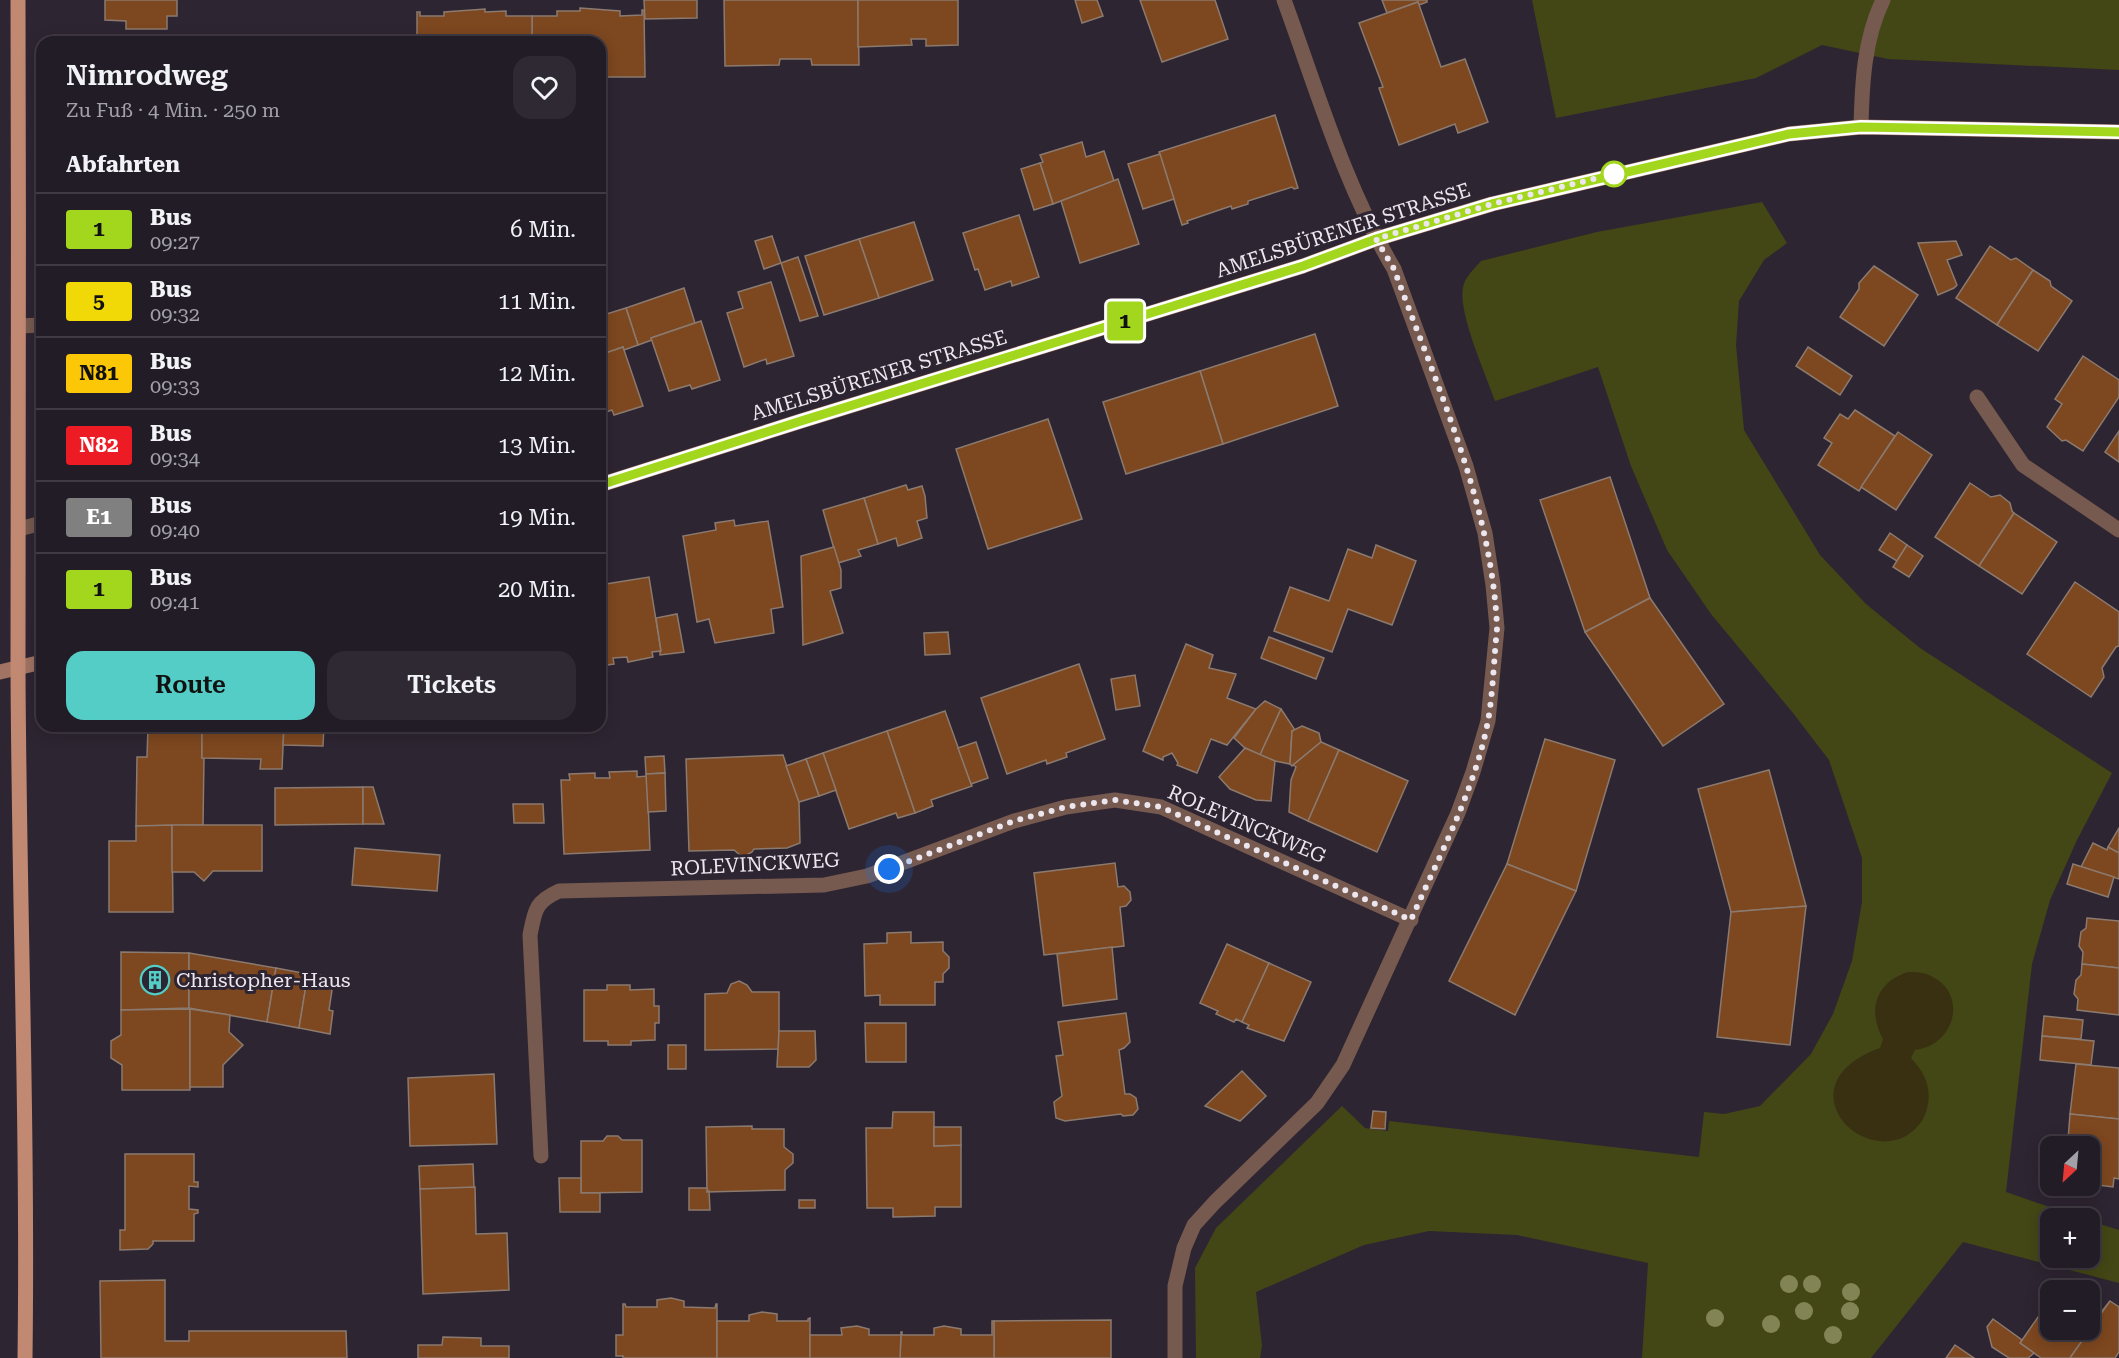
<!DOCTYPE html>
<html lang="de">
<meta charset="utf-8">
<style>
body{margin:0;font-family:"Roboto Serif",serif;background:#2e2932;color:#f1f3f6;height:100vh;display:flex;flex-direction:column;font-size:22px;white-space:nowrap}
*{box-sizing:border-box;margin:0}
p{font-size:20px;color:#a2a1a7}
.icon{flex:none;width:33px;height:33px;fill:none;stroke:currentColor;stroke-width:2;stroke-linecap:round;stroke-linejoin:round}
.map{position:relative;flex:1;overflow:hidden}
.sheet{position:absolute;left:36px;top:36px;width:570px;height:696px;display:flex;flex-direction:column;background:#221c26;border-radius:18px;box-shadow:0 3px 15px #0003,0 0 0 2px #3f3a43}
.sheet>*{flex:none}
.badge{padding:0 12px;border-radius:4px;font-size:21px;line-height:39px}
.needle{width:39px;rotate:206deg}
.controls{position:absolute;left:2040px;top:1136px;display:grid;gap:12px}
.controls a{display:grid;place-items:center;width:60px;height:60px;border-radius:12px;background:#221c26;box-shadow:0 3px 15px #0003,0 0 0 2px #3f3a43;font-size:30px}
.you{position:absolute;width:30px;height:30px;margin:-15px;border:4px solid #fff;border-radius:50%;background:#1a73e8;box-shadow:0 0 0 9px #1a73e833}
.map>.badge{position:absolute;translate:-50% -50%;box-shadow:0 0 0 3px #fff}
h2{padding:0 30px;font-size:22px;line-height:54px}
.round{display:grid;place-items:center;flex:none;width:63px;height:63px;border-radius:18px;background:#2e2932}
.summary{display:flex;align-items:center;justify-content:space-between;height:102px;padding:0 30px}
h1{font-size:28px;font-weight:600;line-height:45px}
.button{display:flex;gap:12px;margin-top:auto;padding:12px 30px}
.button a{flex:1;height:69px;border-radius:18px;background:#54cdc6;color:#111;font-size:24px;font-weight:600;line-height:69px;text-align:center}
.button a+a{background:#2e2932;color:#f1f3f6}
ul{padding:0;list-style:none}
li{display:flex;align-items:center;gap:18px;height:72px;padding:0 30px;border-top:2px solid #3f3a43}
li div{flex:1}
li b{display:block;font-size:22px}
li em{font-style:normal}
li .badge{min-width:66px;font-weight:700;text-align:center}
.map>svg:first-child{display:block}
.green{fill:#434716}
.sand{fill:#383010}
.building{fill:#7d471f;stroke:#8b7a6f;stroke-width:1.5}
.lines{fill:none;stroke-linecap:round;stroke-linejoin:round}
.lane{stroke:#76594f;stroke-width:15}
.street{stroke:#76594f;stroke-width:15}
.secondary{stroke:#a07363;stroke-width:15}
.primary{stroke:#c18872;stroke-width:15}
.tree{fill:#828455}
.line-casing{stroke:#fff;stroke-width:14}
.line{stroke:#a3d71d;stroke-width:9}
.walk{stroke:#ece6ef;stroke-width:6;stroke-dasharray:0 10.8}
.stop-dot{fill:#fff;stroke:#a3d71d;stroke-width:3}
.labels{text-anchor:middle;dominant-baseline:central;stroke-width:6;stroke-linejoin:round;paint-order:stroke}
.street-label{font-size:20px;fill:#ece6ef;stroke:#2e2532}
.poi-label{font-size:20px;fill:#ece6ef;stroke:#2e2532;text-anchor:start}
</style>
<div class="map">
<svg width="2119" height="1358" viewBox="0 0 2119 1358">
<rect width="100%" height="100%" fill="#2e2532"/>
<!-- green -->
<g class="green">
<polygon points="1532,0 2119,0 2119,70 1888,59 1822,45 1756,78 1556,118"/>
<path d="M1762 202 1787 243 1764 260 1739 301 1736 345 1744 430 1820 555 1866 604 1920 648 2112 773 2077 840 2050 900 2032 964 2006 1192 2081 1218H2050V1257H2090V1221L2119 1230V1283L1963 1242 1871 1358H1642L1648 1263 1517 1235 1429 1231 1364 1245 1256 1292 1262 1346 1260 1358H1196L1195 1268 1216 1228 1342 1106 1365 1128 1388 1131 1389 1121 1699 1157 1704 1112 1724 1114 1760 1106 1811 1054 1833 1014 1852 961 1862 902V858L1829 760 1793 713 1711 614 1667 550 1631 466 1598 367 1495 401C1486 375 1458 313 1463 288 1464 278 1474 269 1481 261L1597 232Z"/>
</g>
<!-- sand -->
<path class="sand" d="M1908 972C1915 972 1924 972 1931 976 1968 993 1956 1045 1915 1050L1911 1058C1926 1074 1933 1090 1926 1112 1923 1122 1915 1130 1906 1136 1855 1163 1786 1082 1880 1048L1883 1039C1867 1010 1876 982 1908 972Z"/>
<!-- building -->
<g class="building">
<polygon points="105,0 177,0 177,16 167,16 167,29 126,29 126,21 105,20"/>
<polygon points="644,0 697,0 697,18 645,19"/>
<polygon points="724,0 858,0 859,65 812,65 811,59 780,59 779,65 725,66"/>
<polygon points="858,0 958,0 958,45 926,46 926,39 911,39 912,45 858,47"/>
<polygon points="1075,0 1097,0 1103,16 1082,23"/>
<polygon points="1140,0 1215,0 1228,39 1162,62"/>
<polygon points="1382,0 1427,0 1427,2 1419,5 1418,2 1387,13"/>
<polygon points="1418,2 1441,67 1465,59 1488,122 1458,133 1455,124 1399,145 1379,88 1383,87 1359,23"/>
<polygon points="580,8 620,11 620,16 642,15 642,10 644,10 645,77 600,77 600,42 532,42 532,16 557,16 557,11 580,11"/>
<polygon points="485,9 485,12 506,11 506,16 532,16 532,42 417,42 417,12 420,12 420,16 444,16 444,12"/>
<polygon points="1275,115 1298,188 1294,189 1292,187 1248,201 1248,204 1232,209 1231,206 1187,221 1188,223 1182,225 1159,152"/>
<polygon points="1082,142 1086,157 1104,151 1114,181 1053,204 1040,163 1043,162 1040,155"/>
<polygon points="1160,154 1174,199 1143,209 1128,164"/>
<polygon points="1040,163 1053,204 1034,210 1021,169"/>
<polygon points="1118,179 1139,244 1080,263 1061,201"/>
<polygon points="1019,215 1039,277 1012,286 1011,281 985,290 978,269 975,270 963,233"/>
<polygon points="914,222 933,280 879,298 859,239"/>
<polygon points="772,236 781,263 764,269 755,241"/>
<polygon points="859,239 879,298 824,315 805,256"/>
<polygon points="1956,241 1962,255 1947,260 1957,285 1954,288 1938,295 1918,243"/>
<polygon points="1990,246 2011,260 2016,258 2033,270 1997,325 1956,298"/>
<polygon points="798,257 818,316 800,321 781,263"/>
<polygon points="1874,266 1918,295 1884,346 1840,317 1859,289 1859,283"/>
<polygon points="2033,270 2050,281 2051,286 2072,301 2038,351 1997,325"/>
<polygon points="771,282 794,356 767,364 766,359 744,367 727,313 743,308 738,292"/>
<polygon points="684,288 695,323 651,338 652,340 638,345 626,308"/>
<polygon points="626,308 638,345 624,350 623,347 600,355 600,316"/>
<polygon points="701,321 720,380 692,389 690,385 669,391 651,338"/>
<polygon points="1315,334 1338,406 1223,444 1200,371"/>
<polygon points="623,347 643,406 614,415 612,410 600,414 600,355"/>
<polygon points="1808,347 1852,376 1840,395 1796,366"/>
<polygon points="2083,356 2119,380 2119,397 2083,451 2066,440 2062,441 2047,427 2062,404 2055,399"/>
<polygon points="1200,371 1223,444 1126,474 1103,402"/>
<polygon points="1855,410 1895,436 1859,491 1818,465 1832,443 1824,438 1840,414 1848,419"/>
<polygon points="1048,419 1082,519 988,549 956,449"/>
<polygon points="2119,431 2119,462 2105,452"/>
<polygon points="1898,432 1932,455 1896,510 1861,487"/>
<polygon points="1610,477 1650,598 1585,632 1540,500"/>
<polygon points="1970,483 1991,497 2000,495 2010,503 2012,511 2014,513 1979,566 1935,537"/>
<polygon points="906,485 908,490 922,486 925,496 927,518 917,521 922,538 898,546 896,538 878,544 864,498"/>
<polygon points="864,498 878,544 858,550 861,556 838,563 823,510"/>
<polygon points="2014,513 2057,542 2022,594 1979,566"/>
<polygon points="734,520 735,526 768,521 783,607 771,609 774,633 715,643 709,619 697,622 683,536 716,530 715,523"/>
<polygon points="1890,533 1907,545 1897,561 1879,550"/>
<polygon points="1376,545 1416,561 1392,625 1348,609 1332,652 1274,631 1290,587 1329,601 1348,549 1372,558"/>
<polygon points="1907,545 1923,556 1909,577 1893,567"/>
<polygon points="834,547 841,570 841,588 830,591 843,633 803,645 801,556"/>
<polygon points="649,577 661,651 652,652 653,657 628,662 627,657 613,658 614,664 600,666 600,585"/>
<polygon points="2075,582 2119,612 2119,646 2116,647 2102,668 2104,677 2091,697 2027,654"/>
<polygon points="1650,598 1724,704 1663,746 1585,632"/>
<polygon points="677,614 684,652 660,655 660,651 661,651 656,618"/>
<polygon points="948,632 950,654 925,655 924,633"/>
<polygon points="1269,637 1324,658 1316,679 1261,658"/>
<polygon points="1186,644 1213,655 1209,668 1236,674 1227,698 1256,709 1227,745 1211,739 1197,773 1177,765 1178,763 1172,753 1163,757 1163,760 1143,751"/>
<polygon points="1079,664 1105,739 1066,753 1067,757 1047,764 1046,760 1007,774 981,698"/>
<polygon points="1135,675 1140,706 1116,710 1111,679"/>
<polygon points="1265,701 1281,709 1260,755 1245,748 1234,738 1256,709"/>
<polygon points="1281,709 1295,730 1292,731 1290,764 1275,761 1260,755"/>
<polygon points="945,711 972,786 931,800 933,806 915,813 887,731"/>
<polygon points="172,726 202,726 202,758 204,758 203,825 136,826 137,757 147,757 148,727 172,728"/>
<polygon points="202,726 284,726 282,769 260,769 261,759 202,758"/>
<polygon points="284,726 324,726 323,746 283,745"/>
<polygon points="1302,726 1319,733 1321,742 1292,766 1290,764 1292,731"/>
<polygon points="887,731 915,813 898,818 896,813 849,829 823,753"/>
<polygon points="1545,739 1615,760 1576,891 1507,864"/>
<polygon points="976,742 988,778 971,784 958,748"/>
<polygon points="1321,742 1339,750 1308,821 1289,812 1291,780 1296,767 1293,765"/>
<polygon points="1245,748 1275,761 1271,801 1256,800 1230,789 1219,777"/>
<polygon points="1339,750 1408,781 1377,852 1308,821"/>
<polygon points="823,753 836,790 819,796 806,759"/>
<polygon points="783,755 799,802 800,843 787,848 754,849 752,852 745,856 740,855 734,850 689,851 686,759"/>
<polygon points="664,756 665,773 646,774 645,757"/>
<polygon points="806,759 819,796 799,802 786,766"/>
<polygon points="1769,770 1806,906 1731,912 1698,789"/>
<polygon points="637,771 637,777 647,776 650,850 564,854 561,780 570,780 569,774 595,773 595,778 610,778 609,772"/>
<polygon points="665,773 666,811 648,812 646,774"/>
<polygon points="363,787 363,824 275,825 275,788"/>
<polygon points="363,787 373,787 384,824 363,824"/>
<polygon points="513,804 543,804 544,823 514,823"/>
<polygon points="172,825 173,912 109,912 109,841 136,841 136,826"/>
<polygon points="172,825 262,825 262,871 213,871 204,881 194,872 172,872"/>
<polygon points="2119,828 2119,853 2108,847"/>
<polygon points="2093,843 2107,850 2108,847 2119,853 2119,879 2081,867"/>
<polygon points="355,848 440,855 437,891 352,885"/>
<polygon points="1115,863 1118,887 1124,886 1130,892 1131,900 1126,906 1120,907 1124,946 1044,955 1034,873"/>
<polygon points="1507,864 1576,891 1515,1015 1449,981"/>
<polygon points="2073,864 2114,877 2108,897 2067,884"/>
<polygon points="1806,906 1790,1045 1717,1037 1731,912"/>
<polygon points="2087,918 2119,921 2119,968 2082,964 2083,952 2079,946 2081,932 2086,928"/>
<polygon points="911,932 911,943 943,942 943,951 949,957 949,968 943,974 943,982 935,982 935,1005 880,1005 880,995 865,996 864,944 887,943 887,933"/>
<polygon points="1227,944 1269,963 1242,1022 1236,1019 1234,1022 1216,1014 1218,1011 1200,1003"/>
<polygon points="1112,947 1117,999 1063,1006 1057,954"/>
<polygon points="121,952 189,953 189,1008 121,1010"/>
<polygon points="189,953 276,968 267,1022 189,1008"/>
<polygon points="1269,963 1311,982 1284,1041 1247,1028 1249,1025 1242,1022"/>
<polygon points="2082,964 2119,968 2119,1015 2077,1010 2078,999 2074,994 2076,980 2081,975"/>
<polygon points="276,968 308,974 299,1028 267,1022"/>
<polygon points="308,973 334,977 329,1010 333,1011 330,1034 299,1028"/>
<polygon points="739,981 747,985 752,992 779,992 779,1049 705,1050 705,994 727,993 731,984"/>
<polygon points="607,985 630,985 630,990 654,989 654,1006 659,1006 659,1023 655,1023 655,1040 631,1041 631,1045 608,1045 608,1041 584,1041 584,990 607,990"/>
<polygon points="190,1009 190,1090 122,1090 122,1065 111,1058 111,1041 121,1035 121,1010"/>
<polygon points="190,1009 230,1015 229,1032 243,1045 223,1065 223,1087 190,1087"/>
<polygon points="1126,1013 1130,1042 1124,1048 1119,1050 1125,1094 1130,1094 1136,1098 1138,1109 1133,1115 1123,1116 1121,1114 1065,1121 1056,1118 1054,1102 1062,1096 1056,1056 1063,1055 1058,1022"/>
<polygon points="2044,1016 2083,1020 2081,1039 2042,1036"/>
<polygon points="865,1023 906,1023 906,1062 866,1062"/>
<polygon points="779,1031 815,1031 816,1060 809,1067 777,1067"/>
<polygon points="2042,1036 2094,1041 2091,1065 2040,1060"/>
<rect x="668" y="1045" width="18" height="24"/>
<polygon points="2076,1064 2119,1068 2119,1119 2070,1114"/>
<polygon points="1242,1071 1266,1096 1240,1121 1205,1106"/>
<polygon points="494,1074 497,1144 410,1146 408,1078"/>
<polygon points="1373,1111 1386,1112 1385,1129 1371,1128"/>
<polygon points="893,1112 934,1112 934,1146 961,1145 961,1207 935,1207 935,1216 893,1217 893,1208 867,1208 866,1128 892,1128"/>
<polygon points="2070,1114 2119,1119 2119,1179 2114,1178 2113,1187 2090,1184 2090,1146 2083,1146 2083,1142 2068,1140"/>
<polygon points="752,1126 752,1129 784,1129 784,1147 793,1154 793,1163 785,1170 785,1190 707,1192 706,1127"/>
<polygon points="934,1127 961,1127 961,1145 934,1146"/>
<polygon points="607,1136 618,1136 622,1140 642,1140 642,1192 581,1193 581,1141 603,1141"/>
<polygon points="125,1154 194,1154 194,1182 198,1182 198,1187 189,1186 189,1209 198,1210 198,1213 194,1214 194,1241 153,1241 153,1244 148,1249 120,1250 120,1230 125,1230"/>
<polygon points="473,1164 474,1188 420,1189 419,1166"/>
<polygon points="559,1178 581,1178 581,1193 600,1193 600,1212 560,1212"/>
<polygon points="475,1187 476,1234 507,1233 509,1290 423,1294 420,1189"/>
<polygon points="689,1188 707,1188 707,1192 709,1191 710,1210 689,1210"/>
<rect x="799" y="1200" width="16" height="8"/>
<polygon points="165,1280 165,1341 189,1341 189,1331 346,1331 347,1358 101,1358 100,1281"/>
<polygon points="671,1298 684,1301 684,1307 715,1308 716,1304 717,1304 717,1358 623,1358 623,1356 616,1356 616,1335 623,1335 623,1304 625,1304 626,1307 657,1307 657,1300"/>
<polygon points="2050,1300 2050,1329 2090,1329 2090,1310 2098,1316 2110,1301 2070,1358 2041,1358 2020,1343"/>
<polygon points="2110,1301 2119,1307 2119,1352 2115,1358 2070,1358"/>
<polygon points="762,1312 777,1314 777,1321 808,1321 808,1319 810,1318 810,1358 717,1358 717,1321 749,1321 749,1315"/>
<polygon points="1993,1319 2022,1340 2020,1343 2034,1353 2028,1358 2009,1358 1992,1347 1987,1327"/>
<polygon points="1111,1320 1111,1358 994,1358 994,1321"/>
<polygon points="992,1321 994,1321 994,1358 900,1358 901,1332 902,1332 902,1335 934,1335 934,1328 944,1326 961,1329 961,1335 992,1335"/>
<polygon points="857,1326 869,1329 869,1335 901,1335 900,1358 810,1358 810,1335 842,1335 841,1328"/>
<polygon points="443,1337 481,1338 481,1346 509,1346 509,1358 418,1358 418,1345 442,1345"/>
<polygon points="1955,1345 1974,1358 1946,1358"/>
</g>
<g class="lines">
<!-- lane -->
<g class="lane">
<polyline points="19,326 42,325"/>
<polyline points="19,529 42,523"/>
</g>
<!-- street -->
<g class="street">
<path d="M1861 127C1862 84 1864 39 1883 0"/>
<polyline points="1977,397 2023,465 2119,530"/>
<path d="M541 1156 530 935C535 910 535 902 559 891L824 885 867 876 1014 821 1066 807 1115 800 1161 807 1411 920"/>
<path d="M1175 1358V1286L1184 1248 1194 1225 1215 1202 1317 1103 1343 1065 1458 813 1473 772 1488 721 1497 628 1493 585 1485 533 1466 466 1394 269C1345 187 1317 90 1284 0"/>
</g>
<!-- secondary -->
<g class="secondary">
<polyline points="600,485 801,421 1303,266 1376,239 1492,204 1789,134 1861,127 2119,132"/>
<polyline points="0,672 42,662"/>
</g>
<!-- primary -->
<path class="primary" d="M18 0C19 223 18 446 18 669 19 899 28 1128 25 1358"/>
</g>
<!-- trees -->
<g class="tree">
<circle cx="1789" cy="1284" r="9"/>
<circle cx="1812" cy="1284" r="9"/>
<circle cx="1851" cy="1292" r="9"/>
<circle cx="1804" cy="1311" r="9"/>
<circle cx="1850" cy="1311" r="9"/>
<circle cx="1715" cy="1318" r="9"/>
<circle cx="1771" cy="1324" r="9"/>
<circle cx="1833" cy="1335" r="9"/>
</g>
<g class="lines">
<!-- line casing -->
<g class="line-casing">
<polyline id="line" points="600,485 801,421 1303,266 1376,239 1492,204 1789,134 1861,127 2119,132"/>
</g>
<!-- line -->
<use href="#line" class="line"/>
<!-- walk -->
<path class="walk" d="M889 869 1014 821 1066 807 1115 800 1161 807 1411 920C1439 856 1475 790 1488 721 1492 699 1493 675 1495 653 1495 644 1497 635 1497 626 1491 503 1436 384 1394 269L1376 239 1492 204 1614 174"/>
</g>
<!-- icons -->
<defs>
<g id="building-ring" transform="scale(1.5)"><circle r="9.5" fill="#2e2532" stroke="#54cdc6" stroke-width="1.5"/><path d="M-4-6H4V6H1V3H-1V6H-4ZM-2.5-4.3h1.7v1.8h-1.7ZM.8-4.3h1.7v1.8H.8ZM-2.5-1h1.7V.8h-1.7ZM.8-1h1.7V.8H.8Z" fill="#54cdc6"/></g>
</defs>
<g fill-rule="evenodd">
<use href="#building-ring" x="155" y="980"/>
</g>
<!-- markers -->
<circle class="stop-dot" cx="1614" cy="174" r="12"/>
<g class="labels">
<!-- street labels -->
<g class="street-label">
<text transform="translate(1343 230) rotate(-18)">AMELSBÜRENER STRASSE</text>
<text transform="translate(879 375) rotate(-17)">AMELSBÜRENER STRASSE</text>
<text transform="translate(1247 824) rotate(23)">ROLEVINCKWEG</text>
<text transform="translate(755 864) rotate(-3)">ROLEVINCKWEG</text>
</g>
<!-- poi labels -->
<g class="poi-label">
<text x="176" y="980">Christopher-Haus</text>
</g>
</g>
</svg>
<div class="controls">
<a><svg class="needle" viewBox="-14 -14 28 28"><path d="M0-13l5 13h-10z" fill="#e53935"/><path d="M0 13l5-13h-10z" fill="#a2a1a7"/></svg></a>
<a>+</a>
<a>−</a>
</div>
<div class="you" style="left:889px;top:869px"></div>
<b class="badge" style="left:1125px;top:321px;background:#a3d71d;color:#111">1</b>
<section class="sheet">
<div class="summary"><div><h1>Nimrodweg</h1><p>Zu Fuß · 4 Min. · 250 m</p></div><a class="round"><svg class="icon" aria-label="heart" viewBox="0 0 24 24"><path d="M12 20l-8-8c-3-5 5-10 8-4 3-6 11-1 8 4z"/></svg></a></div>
<h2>Abfahrten</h2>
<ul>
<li><span class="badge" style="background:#a3d71d;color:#111">1</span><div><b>Bus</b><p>09:27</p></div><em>6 Min.</em></li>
<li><span class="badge" style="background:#f1d907;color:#111">5</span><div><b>Bus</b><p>09:32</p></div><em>11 Min.</em></li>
<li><span class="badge" style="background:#fbc707;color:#111">N81</span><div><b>Bus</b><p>09:33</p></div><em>12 Min.</em></li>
<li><span class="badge" style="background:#ed1c24;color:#fff">N82</span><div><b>Bus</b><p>09:34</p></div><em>13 Min.</em></li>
<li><span class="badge" style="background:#808080;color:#fff">E1</span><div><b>Bus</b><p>09:40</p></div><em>19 Min.</em></li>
<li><span class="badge" style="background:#a3d71d;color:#111">1</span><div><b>Bus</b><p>09:41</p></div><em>20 Min.</em></li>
</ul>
<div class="button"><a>Route</a><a>Tickets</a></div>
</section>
</div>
